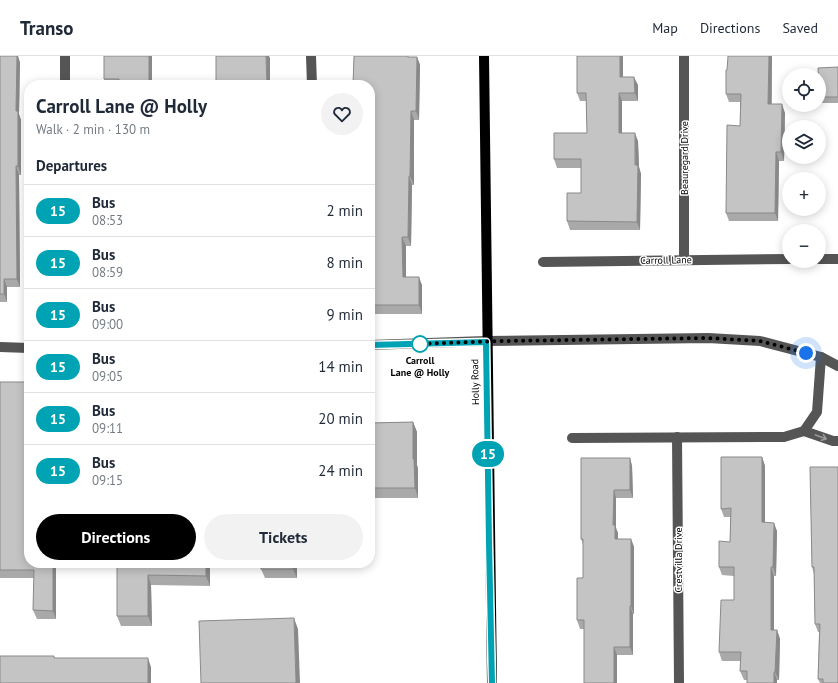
<!DOCTYPE html>
<meta charset="utf-8">
<style>
body{margin:0;font-family:"PT Sans",sans-serif;background:#f2f2f3;color:#1f2937;height:100vh;display:flex;flex-direction:column;font-size:15px;white-space:nowrap}
*{box-sizing:border-box;margin:0}
p{font-size:13px;color:#747a83}
.icon{flex:none;width:22px;height:22px;fill:none;stroke:currentColor;stroke-width:2;stroke-linecap:round;stroke-linejoin:round}
.map{position:relative;flex:1;overflow:hidden}
.panel{position:absolute;left:24px;top:24px;width:351px;height:488px;display:flex;flex-direction:column;background:#fff;border-radius:16px;box-shadow:0 2px 10px #0003}
.panel>*{flex:none}
.badge{padding:0 8px;border-radius:13px;font-size:14px;line-height:26px}
.buttons{position:absolute;left:782px;top:12px;display:grid;gap:8px}
.buttons a{display:grid;place-items:center;width:44px;height:44px;border-radius:50%;background:#fff;box-shadow:0 2px 10px #0003;font-size:20px}
.you{position:absolute;width:20px;height:20px;margin:-10px;border:3px solid #fff;border-radius:50%;background:#1a73e8;box-shadow:0 0 0 6px #1a73e833}
.map>.badge{position:absolute;translate:-50% -50%;box-shadow:0 0 0 2px #fff}
h2{padding:0 12px;font-size:15px;line-height:36px}
.round{display:grid;place-items:center;flex:none;width:42px;height:42px;border-radius:21px;background:#f2f2f3}
.summary{display:flex;align-items:center;justify-content:space-between;height:68px;padding:0 12px}
h1{font-size:19px;font-weight:700;line-height:30px}
.button{display:flex;gap:8px;margin-top:auto;padding:8px 12px}
.button a{flex:1;height:46px;border-radius:24px;background:#000;color:#fff;font-size:16px;font-weight:700;line-height:46px;text-align:center}
.button a+a{background:#f2f2f3;color:#1f2937}
ul{padding:0;list-style:none}
li{display:flex;align-items:center;gap:12px;height:52px;padding:0 12px;border-top:1px solid #e0e1e3}
li div{flex:1}
li b{display:block;font-size:15px}
li em{font-style:normal}
li .badge{min-width:44px;font-weight:700;text-align:center}
header{display:flex;align-items:center;gap:24px;box-sizing:border-box;height:56px;padding:0 20px;background:#fff;border-bottom:1px solid #e0e1e3}
header strong{font-size:19px}
nav{display:flex;gap:22px;margin-inline-start:auto;font-size:14px}
.map>svg:first-child{display:block}
.lines{fill:none;stroke-linecap:round;stroke-linejoin:round}
.minor{stroke:#555;stroke-width:10}
.major{stroke:#000;stroke-width:10}
.wall{fill:#a9a9a9}
.shaded-wall{fill:#898989}
.building{fill:#c4c4c4;stroke:#898989}
.oneway{stroke:#999}
.line-casing{stroke:#fff;stroke-width:9}
.line{stroke:#00a3b4;stroke-width:6}
.walk{stroke:#000;stroke-width:4;stroke-dasharray:0 7.2}
.stop-dot{fill:#fff;stroke:#00a3b4;stroke-width:2}
.labels{text-anchor:middle;dominant-baseline:central;stroke-width:3;stroke-linejoin:round;paint-order:stroke}
.street-label{font-size:10px;fill:#000;stroke:#fff}
.stop-label{font-size:10px;font-weight:bold;fill:#000;stroke:#fff}
</style>
<header>
<strong>Transo</strong>
<nav><a>Map</a><a>Directions</a><a>Saved</a></nav>
</header>
<div class="map">
<svg width="838" height="627" viewBox="0 0 838 627">
<rect width="100%" height="100%" fill="#fff"/>
<g class="lines">
<!-- minor -->
<g class="minor">
<polyline points="65,0 65,29"/>
<polyline points="311,0 312,29"/>
<polyline points="819,203 838,203"/>
<polyline points="684,204 684,0"/>
<polyline points="543,206 789,203"/>
<polyline points="370,289 486,285 708,282 760,285 821,301 838,310"/>
<polyline points="0,291 29,292"/>
<polyline points="804,375 833,385 838,385"/>
<polyline points="677,381 679,627"/>
<polyline points="572,382 784,381 804,375 817,356 821,301"/>
</g>
<!-- major -->
<path class="major" d="M484 0C486 209 488 418 492 627"/>
</g>
<!-- wall -->
<g class="wall">
<polygon points="0,0 18,0 20,7 19,58 21,64 21,119 19,119 20,231 7,231 7,246 0,246"/>
<polygon points="104,0 152,0 152,29 106,29 104,23"/>
<polygon points="577,0 623,0 623,21 638,29 638,45 622,45 622,77 638,85 639,111 641,118 640,174 570,174 567,165 581,137 581,112 557,112 554,103 587,77 586,45 580,45 577,37"/>
<polygon points="772,0 772,48 785,57 784,105 779,105 778,165 729,165 726,157 740,70 740,46 729,46 726,38 727,14"/>
<polygon points="411,1 417,1 420,9 419,64 414,64 414,129 412,129 411,190 406,190 406,221 422,229 422,258 370,258 370,29"/>
<polygon points="838,11 838,47 822,47 819,41"/>
<polygon points="0,326 56,507 56,563 37,563 33,554 34,522 0,522"/>
<polygon points="413,366 417,376 417,409 418,413 418,442 370,442 370,367"/>
<polygon points="762,401 765,410 765,467 777,475 776,520 774,520 774,574 777,574 780,583 779,624 777,624 777,627 747,627 747,624 744,624 740,615 741,605 722,605 719,596 734,544 734,520 722,519 719,511 730,486 730,461 724,461 721,453"/>
<polygon points="630,402 632,410 633,442 616,442 616,472 618,477 618,483 631,483 634,491 634,558 633,558 633,599 617,599 617,627 584,627 584,573 580,573 577,564 583,522 583,488 581,483"/>
<polygon points="810,411 838,627 820,627 818,623 819,576 818,576 815,568 814,518 812,511"/>
<polygon points="117,507 210,507 210,530 151,529 152,570 121,570 117,560"/>
<polygon points="261,507 297,507 297,522 265,522 261,513"/>
</g>
<!-- shaded-wall -->
<g class="shaded-wall">
<polygon points="15,0 18,0 20,7 19,58 21,64 21,119 18,110 16,55"/>
<rect x="149" y="0" width="3" height="29"/>
<polygon points="266,0 269,0 270,2 270,29 267,29"/>
<polygon points="620,0 623,0 623,29 620,21"/>
<polygon points="769,0 772,0 771,57 768,48"/>
<polygon points="417,1 420,9 419,64 416,55"/>
<polygon points="634,21 638,29 638,45 635,37"/>
<polygon points="619,37 622,45 622,85 619,77"/>
<polygon points="782,48 785,57 784,105 781,96"/>
<polygon points="411,55 414,64 414,129 410,120"/>
<polygon points="635,77 638,85 639,111 641,118 640,174 637,166"/>
<polygon points="776,96 779,105 778,165 775,157"/>
<polygon points="16,110 19,119 20,231 17,223"/>
<polygon points="409,120 412,129 411,190 408,181"/>
<polygon points="402,181 406,190 406,229 403,221"/>
<polygon points="419,221 422,229 422,258 419,249"/>
<polygon points="4,223 7,231 7,246 4,238"/>
<polygon points="413,366 417,376 417,409 418,413 418,442 415,432 413,403"/>
<polygon points="762,401 765,410 765,475 762,466"/>
<polygon points="630,402 632,410 633,442 630,434"/>
<polygon points="614,434 616,442 616,472 618,477 618,491 615,483 613,469"/>
<polygon points="774,467 777,475 776,520 773,511"/>
<polygon points="631,483 634,491 634,558 631,550"/>
<polygon points="53,507 56,507 56,563 53,555"/>
<polygon points="206,507 210,507 210,530 206,520"/>
<polygon points="293,507 297,507 297,522 293,513"/>
<polygon points="771,511 774,520 774,583 771,574"/>
<polygon points="148,519 151,529 152,570 148,560"/>
<polygon points="630,550 633,558 633,599 630,591"/>
<polygon points="294,562 298,573 300,627 296,627"/>
<polygon points="777,574 780,583 779,624 775,616"/>
<polygon points="614,591 617,599 617,627 614,627"/>
<polygon points="148,602 151,611 151,627 148,627"/>
<polygon points="774,616 777,624 777,627 774,627"/>
</g>
<!-- building -->
<g class="building">
<polygon points="0,0 17,0 16,55 18,55 18,110 16,110 17,223 4,223 4,238 0,238"/>
<polygon points="104,0 149,0 149,29 120,29 119,23 104,23"/>
<polygon points="216,0 266,0 267,29 216,29"/>
<polygon points="354,0 408,0 408,1 417,1 416,55 411,55 410,120 409,120 408,181 402,181 403,221 419,221 419,249 370,249 370,29 353,29"/>
<polygon points="577,0 620,0 620,21 634,21 635,37 619,37 619,77 635,77 635,109 638,109 637,166 567,165 567,137 581,137 581,103 554,103 554,77 587,77 586,37 577,37"/>
<polygon points="728,0 769,0 768,48 782,48 781,96 776,96 775,157 726,157 727,69 740,70 741,38 726,38 726,14 727,14"/>
<polygon points="838,11 838,41 819,41 818,12"/>
<polygon points="0,326 29,326 29,507 53,507 53,555 33,554 34,514 0,514"/>
<polygon points="413,366 413,403 414,403 415,432 370,432 370,367"/>
<polygon points="721,401 762,401 762,466 774,467 773,511 771,511 771,574 777,574 775,616 774,616 774,627 747,627 747,615 740,615 741,596 719,596 721,544 734,544 734,511 719,511 719,485 730,486 731,452 721,453"/>
<polygon points="581,402 630,402 630,434 614,434 613,469 615,469 615,483 631,483 631,550 630,550 630,591 614,591 614,627 584,627 584,564 577,564 577,522 583,522 583,483 581,483"/>
<polygon points="810,411 838,411 838,627 823,627 823,623 818,623 820,568 815,568 814,511 812,511"/>
<polygon points="117,507 206,507 206,520 148,519 148,560 117,560"/>
<rect x="261" y="507" width="32" height="6"/>
<polygon points="294,562 296,627 201,627 199,565"/>
<polygon points="0,600 54,600 54,602 148,602 148,627 0,627"/>
</g>
<!-- one-way arrows -->
<defs><path id="oneway-shaft" d="M-6 0H5M1.5-3L5.5 0L1.5 3" fill="none" stroke-width="1.6" stroke-linecap="round" stroke-linejoin="round"/></defs>
<use class="oneway" href="#oneway-shaft" transform="translate(821 381) rotate(20)"/>
<g class="lines">
<!-- line casing -->
<g class="line-casing">
<polyline id="line" points="370,289 486,286 489,487 492,627"/>
</g>
<!-- line -->
<use href="#line" class="line"/>
<!-- walk -->
<polyline class="walk" points="420,288 414,288 502,285 708,282 760,285 806,297"/>
</g>
<!-- markers -->
<circle class="stop-dot" cx="420" cy="288" r="8"/>
<g class="labels">
<!-- street labels -->
<g class="street-label">
<text transform="translate(684 102) rotate(-90)">Beauregard Drive</text>
<text transform="translate(666 204) rotate(-1)">Carroll Lane</text>
<text transform="translate(475 326) rotate(-91)">Holly Road</text>
<text transform="translate(678 504) rotate(-90)">Crestvilla Drive</text>
</g>
<!-- stop labels -->
<g class="stop-label">
<text x="420" y="304">Carroll<tspan x="420" dy="12">Lane @ Holly</tspan></text>
</g>
</g>
</svg>
<div class="buttons">
<a><svg class="icon" aria-label="locate" viewBox="0 0 24 24"><circle cx="12" cy="12" r="6"/><path d="M12 2v4M12 18v4M2 12h4M18 12h4"/></svg></a>
<a><svg class="icon" aria-label="layers" viewBox="0 0 24 24"><path d="M12 4l9 5-9 5-9-5zM3 14l9 5 9-5"/></svg></a>
<a>+</a>
<a>−</a>
</div>
<div class="you" style="left:806px;top:297px"></div>
<b class="badge" style="left:488px;top:398px;background:#00a3b4;color:#fff">15</b>
<section class="panel">
<div class="summary"><div><h1>Carroll Lane @ Holly</h1><p>Walk · 2 min · 130 m</p></div><a class="round"><svg class="icon" aria-label="heart" viewBox="0 0 24 24"><path d="M12 20l-8-8c-3-5 5-10 8-4 3-6 11-1 8 4z"/></svg></a></div>
<h2>Departures</h2>
<ul>
<li><span class="badge" style="background:#00a3b4;color:#fff">15</span><div><b>Bus</b><p>08:53</p></div><em>2 min</em></li>
<li><span class="badge" style="background:#00a3b4;color:#fff">15</span><div><b>Bus</b><p>08:59</p></div><em>8 min</em></li>
<li><span class="badge" style="background:#00a3b4;color:#fff">15</span><div><b>Bus</b><p>09:00</p></div><em>9 min</em></li>
<li><span class="badge" style="background:#00a3b4;color:#fff">15</span><div><b>Bus</b><p>09:05</p></div><em>14 min</em></li>
<li><span class="badge" style="background:#00a3b4;color:#fff">15</span><div><b>Bus</b><p>09:11</p></div><em>20 min</em></li>
<li><span class="badge" style="background:#00a3b4;color:#fff">15</span><div><b>Bus</b><p>09:15</p></div><em>24 min</em></li>
</ul>
<div class="button"><a>Directions</a><a>Tickets</a></div>
</section>
</div>
